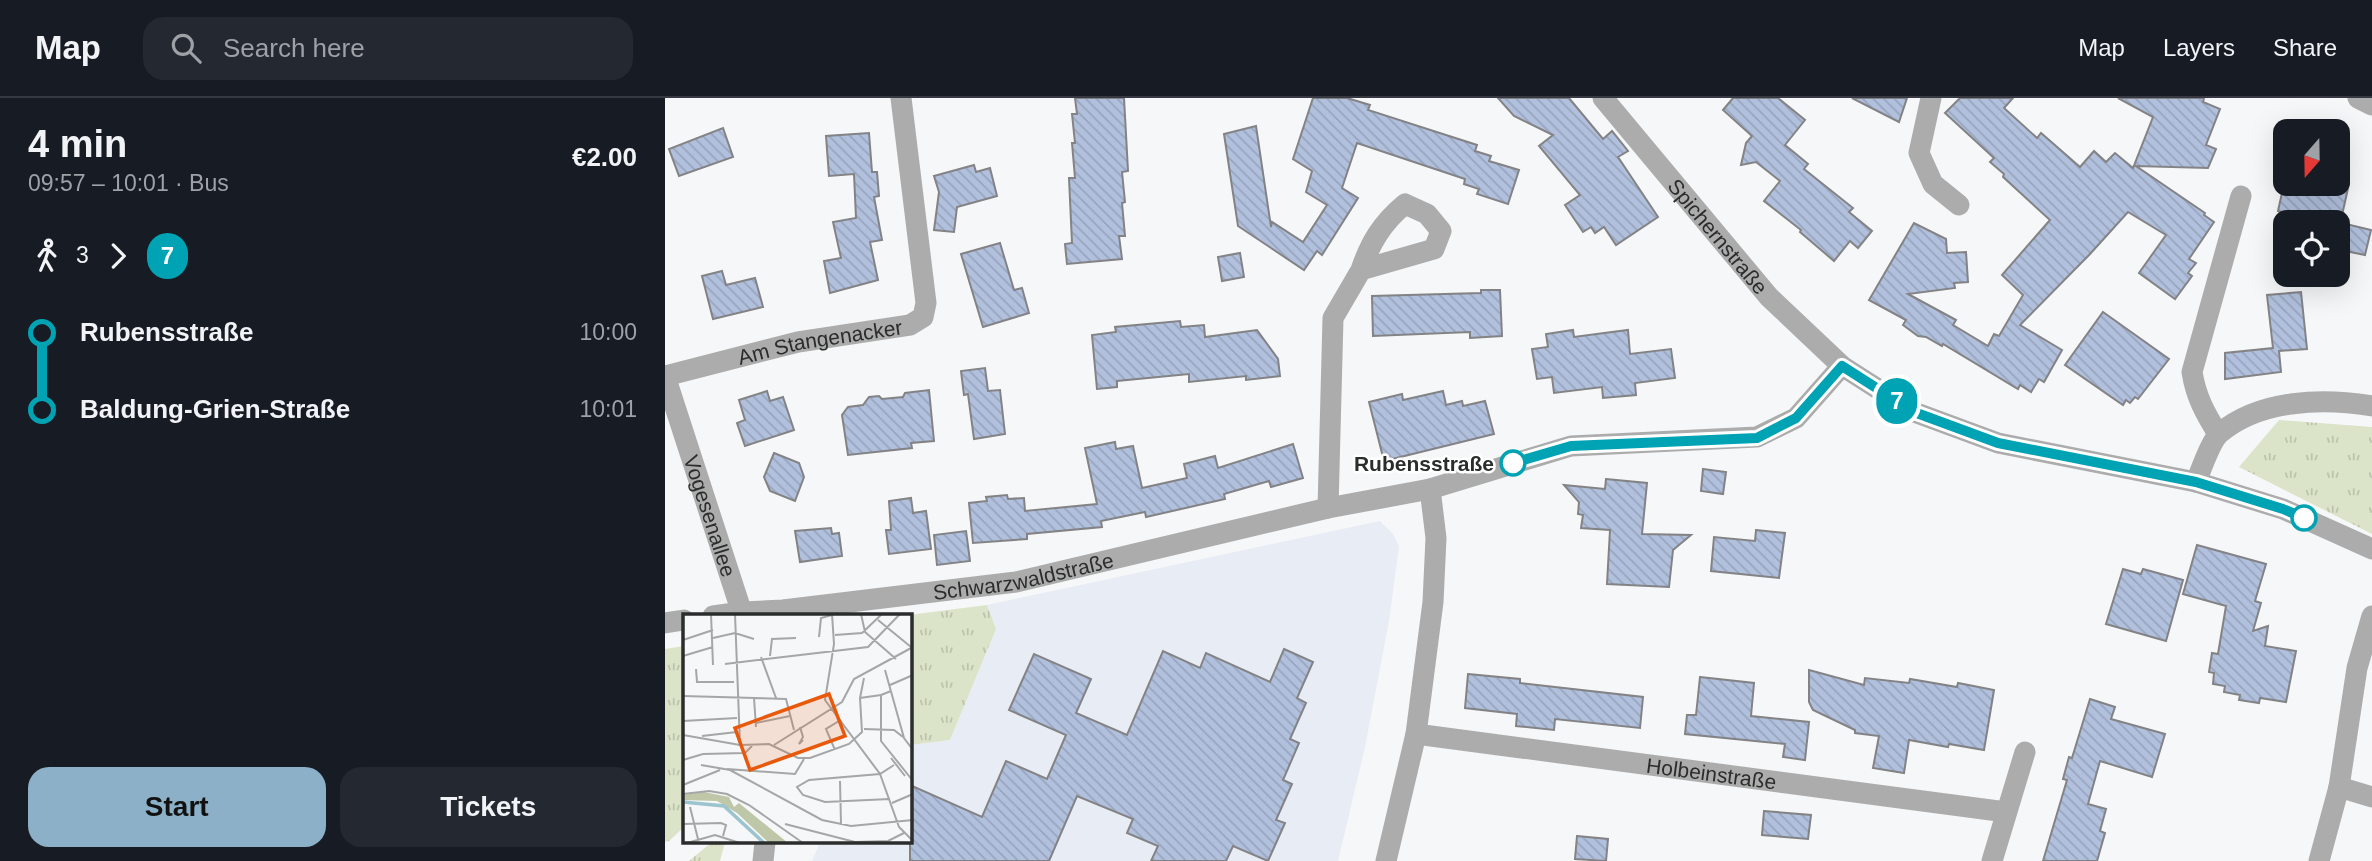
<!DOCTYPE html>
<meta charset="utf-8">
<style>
body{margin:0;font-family:Arial,sans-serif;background:#242831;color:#f1f3f6;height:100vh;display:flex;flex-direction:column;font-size:26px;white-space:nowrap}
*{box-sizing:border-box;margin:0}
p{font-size:23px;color:#9ea1a6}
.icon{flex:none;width:38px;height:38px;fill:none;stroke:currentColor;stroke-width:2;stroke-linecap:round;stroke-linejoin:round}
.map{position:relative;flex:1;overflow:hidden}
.sheet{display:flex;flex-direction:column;background:#171b24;width:665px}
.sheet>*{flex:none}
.badge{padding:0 14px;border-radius:23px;font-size:24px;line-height:46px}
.needle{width:46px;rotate:200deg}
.buttons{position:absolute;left:1608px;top:21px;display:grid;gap:14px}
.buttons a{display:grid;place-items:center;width:77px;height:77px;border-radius:14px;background:#171b24;box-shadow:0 7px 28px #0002;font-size:35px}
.map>.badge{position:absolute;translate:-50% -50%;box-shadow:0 0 0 4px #fff}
.legs{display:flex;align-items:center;gap:10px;height:77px;padding:0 28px;font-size:23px}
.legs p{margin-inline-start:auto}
.overview{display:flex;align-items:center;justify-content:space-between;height:119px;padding:0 28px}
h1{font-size:38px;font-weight:800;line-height:52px}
.cta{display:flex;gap:14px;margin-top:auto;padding:14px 28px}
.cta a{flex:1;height:80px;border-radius:21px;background:#8bb0c8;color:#111;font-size:28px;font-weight:800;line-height:80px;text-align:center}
.cta a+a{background:#242831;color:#f1f3f6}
ul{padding:0 28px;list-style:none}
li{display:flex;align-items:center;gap:24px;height:77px;font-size:26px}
li i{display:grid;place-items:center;width:10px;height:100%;margin:0 9px;background:currentColor}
li i::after{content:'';width:18px;height:18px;margin:-9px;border:5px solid;border-radius:50%;background:#171b24}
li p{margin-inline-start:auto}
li:first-child i{background:linear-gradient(#0000 50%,currentColor 0)}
li:last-child i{background:linear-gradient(currentColor 50%,#0000 0)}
header{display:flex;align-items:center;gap:42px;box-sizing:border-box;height:98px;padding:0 35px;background:#171b24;border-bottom:2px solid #363941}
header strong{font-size:33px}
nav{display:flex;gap:38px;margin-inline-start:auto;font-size:24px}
.search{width:490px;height:63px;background:#242831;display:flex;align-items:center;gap:18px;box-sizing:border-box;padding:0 24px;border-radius:21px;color:#9ea1a6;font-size:26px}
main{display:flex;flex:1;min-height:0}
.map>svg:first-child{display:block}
.built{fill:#e8ecf5}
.grass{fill:url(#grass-tufts)}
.building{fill:url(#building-back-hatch);stroke:#838385;stroke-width:2}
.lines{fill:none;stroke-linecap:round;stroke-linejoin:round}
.minor{stroke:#adacac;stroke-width:21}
.line-1-casing{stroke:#fff;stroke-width:16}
.line-1{stroke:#00a3b4;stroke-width:10}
.stop-1-dot{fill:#fff;stroke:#00a3b4;stroke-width:3.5}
.labels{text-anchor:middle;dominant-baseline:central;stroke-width:5;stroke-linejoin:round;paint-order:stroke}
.street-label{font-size:21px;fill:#2b2c2c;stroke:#fff}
.stop-label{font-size:21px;font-weight:bold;fill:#2b2c2c;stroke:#fff;text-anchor:end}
.inset-river{fill:none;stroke:#9cc4ce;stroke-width:3.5}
.inset-road{fill:none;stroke:#a5a6a6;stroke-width:2}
.view{fill:#e8590c;fill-opacity:0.15;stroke:#e8590c;stroke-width:3.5}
.inset-edge{fill:none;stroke:#2b2c2c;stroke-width:3.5}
</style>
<header>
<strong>Map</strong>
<div class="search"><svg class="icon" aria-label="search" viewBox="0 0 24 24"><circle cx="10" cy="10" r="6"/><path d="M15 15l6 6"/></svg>Search here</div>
<nav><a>Map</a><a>Layers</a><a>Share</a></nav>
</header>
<main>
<section class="sheet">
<div class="overview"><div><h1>4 min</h1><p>09:57 – 10:01 · Bus</p></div><b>€2.00</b></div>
<div class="legs"><svg class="icon" aria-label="walk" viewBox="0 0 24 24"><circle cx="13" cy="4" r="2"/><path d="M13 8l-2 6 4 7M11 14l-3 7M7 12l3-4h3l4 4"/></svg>3<svg class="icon" aria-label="forward" viewBox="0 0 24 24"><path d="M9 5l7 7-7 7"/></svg><b class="badge" style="background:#00a3b4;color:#fff">7</b></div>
<ul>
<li><i style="color:#00a3b4"></i><b>Rubensstraße</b><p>10:00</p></li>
<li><i style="color:#00a3b4"></i><b>Baldung-Grien-Straße</b><p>10:01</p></li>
</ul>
<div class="cta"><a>Start</a><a>Tickets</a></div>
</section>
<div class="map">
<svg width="1707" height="763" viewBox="0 0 1707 763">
<defs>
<pattern id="grass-tufts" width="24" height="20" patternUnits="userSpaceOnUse" patternTransform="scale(1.75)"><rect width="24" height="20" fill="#dbe3c8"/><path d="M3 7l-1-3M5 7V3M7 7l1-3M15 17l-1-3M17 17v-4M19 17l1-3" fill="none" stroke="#bcc3ac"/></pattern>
<pattern id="building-back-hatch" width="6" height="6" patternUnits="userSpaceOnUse" patternTransform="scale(1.75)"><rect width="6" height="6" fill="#b1c0dd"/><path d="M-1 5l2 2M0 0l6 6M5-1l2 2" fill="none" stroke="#98a5be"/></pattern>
</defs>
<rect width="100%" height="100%" fill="#f6f7f8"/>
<!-- built -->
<polygon class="built" points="715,423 728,436 734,448 724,523 700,649 673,763 147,763 155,744 245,744 245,647 285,642 331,531 322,507"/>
<!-- grass -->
<g class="grass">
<polygon points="1614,322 1707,329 1707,436 1574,369"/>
<polygon points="322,507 331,531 285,642 245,647 245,518 236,518"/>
<polygon points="19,548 19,729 4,743 0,744 0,551"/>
<polygon points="47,744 60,744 55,763 24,763"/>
</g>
<!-- building -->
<g class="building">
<polygon points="410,0 459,0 463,73 457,74 460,104 457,105 460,138 454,138 457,161 402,166 400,146 407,145 404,80 410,80 407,45 410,45 407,16 412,16"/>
<polygon points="648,0 682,0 705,7 703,12 812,47 810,53 826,58 824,63 854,72 843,106 812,96 814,91 799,86 800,81 692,45 677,90 693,100 657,157 652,153 639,172 573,128 559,36 591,28 606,129 607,124 638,144 662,107 641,94 647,73 628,61"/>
<polygon points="833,0 904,0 938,41 947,33 963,53 953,59 993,119 951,147 939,129 930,135 926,129 918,134 900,107 915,97 874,48 888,37 849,18"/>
<polygon points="1068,0 1113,0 1140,22 1120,47 1143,66 1139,71 1188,110 1184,114 1207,133 1193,150 1185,143 1169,163 1135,134 1136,132 1099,103 1115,83 1091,64 1076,67 1081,45 1087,38 1058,12"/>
<polygon points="1187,0 1242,0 1234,24"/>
<polygon points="1295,0 1348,0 1339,10 1372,40 1376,35 1415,69 1429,53 1441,64 1450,55 1468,70 1488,19 1453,0 1539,0 1538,4 1555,11 1541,47 1551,51 1543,70 1471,68 1540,115 1539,117 1549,124 1524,161 1531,165 1523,175 1527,178 1510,201 1474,175 1501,137 1463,114 1425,156 1355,227 1397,252 1379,284 1374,281 1366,294 1355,287 1353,291 1278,246 1277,248 1261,239 1253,238 1238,227 1241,222 1204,202 1249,125 1281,141 1282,155 1301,154 1303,184 1289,185 1290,190 1243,196 1291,222 1288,227 1323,248 1329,236 1334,238 1358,197 1337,177 1385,122 1338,79 1339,76 1325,64 1329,60 1280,15"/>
<polygon points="58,30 68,59 14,78 4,51"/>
<polygon points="204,35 207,74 212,74 214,98 209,99 217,142 205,144 213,182 165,195 159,163 176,160 168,124 191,120 189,76 164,78 161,38"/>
<polygon points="309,67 311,74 325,70 332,98 292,109 289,134 269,132 274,94 269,78"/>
<polygon points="1619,86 1684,86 1675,126 1613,113"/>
<polygon points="1681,126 1706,132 1700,157 1675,152"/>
<polygon points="335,145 349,192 357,190 364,215 318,229 296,156"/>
<polygon points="575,155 579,179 557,183 553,159"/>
<polygon points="57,173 61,187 90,180 98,209 48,221 37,178"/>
<polygon points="816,192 835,192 837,238 805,240 805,234 708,238 707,198 816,195"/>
<polygon points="1636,194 1642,251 1614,253 1616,274 1560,281 1560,255 1608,250 1602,197"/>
<polygon points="1438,214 1504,261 1473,301 1470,299 1465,305 1461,302 1458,307 1400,267"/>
<polygon points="515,223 516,229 539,227 540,239 592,232 613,261 615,278 581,282 581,278 524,284 524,276 452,283 452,289 432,291 427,237 451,234 450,229"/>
<polygon points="908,232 909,239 963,232 965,256 1006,251 1010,280 970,285 971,297 938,300 937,289 889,295 887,279 872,281 867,251 883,249 881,236"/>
<polygon points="320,270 323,293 335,292 340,336 309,341 303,296 299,297 296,273"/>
<polygon points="264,292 269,343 246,345 247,350 183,357 177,317 183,309 198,307 204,299 214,298 217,301 238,299 240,295"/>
<polygon points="102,293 105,303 118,299 129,332 80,348 72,325 80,322 74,302"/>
<polygon points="778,293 781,307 797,303 798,308 820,303 829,336 719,363 704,304 737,296 738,302"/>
<polygon points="450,344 451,351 468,348 477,390 522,380 519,366 550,358 553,370 628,346 638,380 606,389 604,383 559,396 560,401 481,419 480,414 436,423 437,429 362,436 362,441 308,445 304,405 322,403 321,399 342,397 343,401 359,400 360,413 432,406 420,350"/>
<polygon points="109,355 134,365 139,379 130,403 105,393 99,379"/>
<polygon points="1038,371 1061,374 1058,396 1036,393"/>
<polygon points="941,381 982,385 977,436 1026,437 1008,452 1004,489 942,486 945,432 916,430 918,417 913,416 914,404 899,387 940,391"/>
<polygon points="246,400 248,415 261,413 266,451 224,456 221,432 226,432 224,403"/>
<polygon points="166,430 167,436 174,435 177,458 135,464 130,433"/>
<polygon points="1091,432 1120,435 1114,480 1046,473 1049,439 1090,443"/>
<polygon points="301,433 305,463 272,467 269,437"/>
<polygon points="1532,447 1601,466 1590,503 1596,505 1588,533 1603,528 1600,548 1631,553 1621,604 1595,600 1594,605 1574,602 1575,597 1559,594 1560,588 1548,586 1549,575 1544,574 1547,555 1553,556 1561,508 1518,496"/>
<polygon points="1458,471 1476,476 1478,471 1518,482 1501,543 1441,526"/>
<polygon points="619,551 648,564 632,600 641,605 625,641 634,645 618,682 627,686 611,722 620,725 603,763 568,748 561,763 486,763 493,748 462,735 468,721 412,698 384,763 245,763 245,687 317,719 341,663 382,681 401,637 344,612 369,556 426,581 411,615 462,637 498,553 535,570 541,555 605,584"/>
<polygon points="1144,572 1199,587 1200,580 1244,585 1245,581 1292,589 1293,585 1329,592 1319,652 1284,646 1283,649 1244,642 1239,675 1208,670 1214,638 1190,635 1190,632 1148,612 1144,604"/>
<polygon points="803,576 855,581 855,585 978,599 975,630 890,621 889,632 851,628 852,616 800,610"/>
<polygon points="1035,579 1089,585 1086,618 1144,624 1140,662 1118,659 1120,646 1020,636 1022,617 1031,617"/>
<polygon points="1425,601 1450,609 1446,621 1500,636 1487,679 1435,663 1423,706 1441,711 1435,733 1440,735 1432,763 1378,763 1402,682 1398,681 1404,659 1407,660"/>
<polygon points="1099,713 1146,717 1143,741 1097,737"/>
<polygon points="912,738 943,741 941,763 910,761"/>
</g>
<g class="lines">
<!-- minor -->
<g class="minor">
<path id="s1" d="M938 0 1104 199 1177 268 1249 314 1333 345 1531 384 1618 411 1707 451"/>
<polyline points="1266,0 1254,55 1268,86 1294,107"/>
<polyline points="1693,0 1707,7"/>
<path id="s2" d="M0 278 133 244 245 227 258 219 261 205 236 0"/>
<path id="s3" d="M0 278 78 518"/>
<path d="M1553 336C1540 315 1531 299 1527 274L1576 98"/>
<path d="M1531 384C1536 372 1546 342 1555 335 1596 301 1658 300 1707 308"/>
<path d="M663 410 668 220 696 172 769 151 776 133 762 116 740 106C717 125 705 145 696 172"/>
<path id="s4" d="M48 518 77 514 118 512 351 484 663 410 765 391 906 348 1092 339 1131 320 1177 268"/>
<polyline points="0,525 19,522"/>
<path id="s5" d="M751 636 1341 714"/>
<polyline points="1674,689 1707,699"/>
<polyline points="98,763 100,744"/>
<polyline points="721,763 751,636 768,504 771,440 765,391"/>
<polyline points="1327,763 1360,654"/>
<polyline points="1654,763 1674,689 1692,570 1707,518"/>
</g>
</g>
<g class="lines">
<!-- line-1 casing -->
<g class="line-1-casing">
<polyline id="line-1" points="848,365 906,348 1092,340 1131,320 1177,268 1249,314 1333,345 1531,384 1618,411 1639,420"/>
</g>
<!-- line-1 -->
<use href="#line-1" class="line-1"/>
</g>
<!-- markers -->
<g class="stop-1-dot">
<circle cx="848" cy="365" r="12"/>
<circle cx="1639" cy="420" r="12"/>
</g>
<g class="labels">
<!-- street labels -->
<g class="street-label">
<text stroke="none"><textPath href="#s1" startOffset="180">Spichernstraße</textPath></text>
<text stroke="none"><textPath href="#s2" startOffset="159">Am Stangenacker</textPath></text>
<text stroke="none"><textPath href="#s3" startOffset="147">Vogesenallee</textPath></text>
<text stroke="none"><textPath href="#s4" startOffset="313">Schwarzwaldstraße</textPath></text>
<text stroke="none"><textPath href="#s5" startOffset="298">Holbeinstraße</textPath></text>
</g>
<!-- stop labels -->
<g class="stop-label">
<text x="829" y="365">Rubensstraße</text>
</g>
</g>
<!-- overview -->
<g transform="translate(18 516)">
<rect width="229" height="229" fill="#f6f7f8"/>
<path d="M21 178 46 183 51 193 56 189 105 229H86L54 199 34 187 0 186V181Z" fill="#bec8a8"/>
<path class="inset-river" d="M0 188 41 192 81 229"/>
<path class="inset-road" d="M28 0 30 51M52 0 57 131M149 0 151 30 142 86 197 160 216 213 230 227M178 0 182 18 213 45M195 6 228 33M152 21 179 19 199 0M136 23 138 4 149 1M30 24 52 19 71 25M0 26 30 16M0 42 30 33M87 42 89 25 113 24M78 43 93 84M42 50 185 33 217 0M13 55 14 68H51M202 56 221 124 230 136M207 71 230 61M208 77 198 81V127L230 167M0 82 103 85 111 116M71 84 73 113M177 84 198 81M0 107 54 104M73 109 107 102M117 113 120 123 116 130 120 126M181 115 211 116 220 123M0 121 57 131 86 130 115 144H127L166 130 179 118 177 84 181 64M19 122 54 118M91 131 159 88 171 65 230 33M152 136 143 115 156 107M208 144 222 162M0 146 20 140 62 139 69 132M18 151 47 156 139 206 168 212 230 206M44 155 112 160 121 145M157 167 158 210M0 171 37 156M0 180 26 177 44 180 66 191 120 229M207 185 142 188 120 181 114 173 126 166 197 160 211 151M209 189 230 180M7 193 15 225M0 210 38 209 43 211 40 222M102 210 172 228 205 227 221 219M4 229 32 221 57 229"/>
<path class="view" d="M146 80 162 122 67 156 52 114Z"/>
<rect width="229" height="229" class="inset-edge"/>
</g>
</svg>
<div class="buttons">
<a><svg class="needle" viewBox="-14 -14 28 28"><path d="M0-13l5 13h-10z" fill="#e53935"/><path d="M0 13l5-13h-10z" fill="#9ea1a6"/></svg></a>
<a><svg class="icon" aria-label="locate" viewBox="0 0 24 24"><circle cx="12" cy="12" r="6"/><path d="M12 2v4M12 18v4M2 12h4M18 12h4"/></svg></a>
</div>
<b class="badge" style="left:1232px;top:303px;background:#00a3b4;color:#fff">7</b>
</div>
</main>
